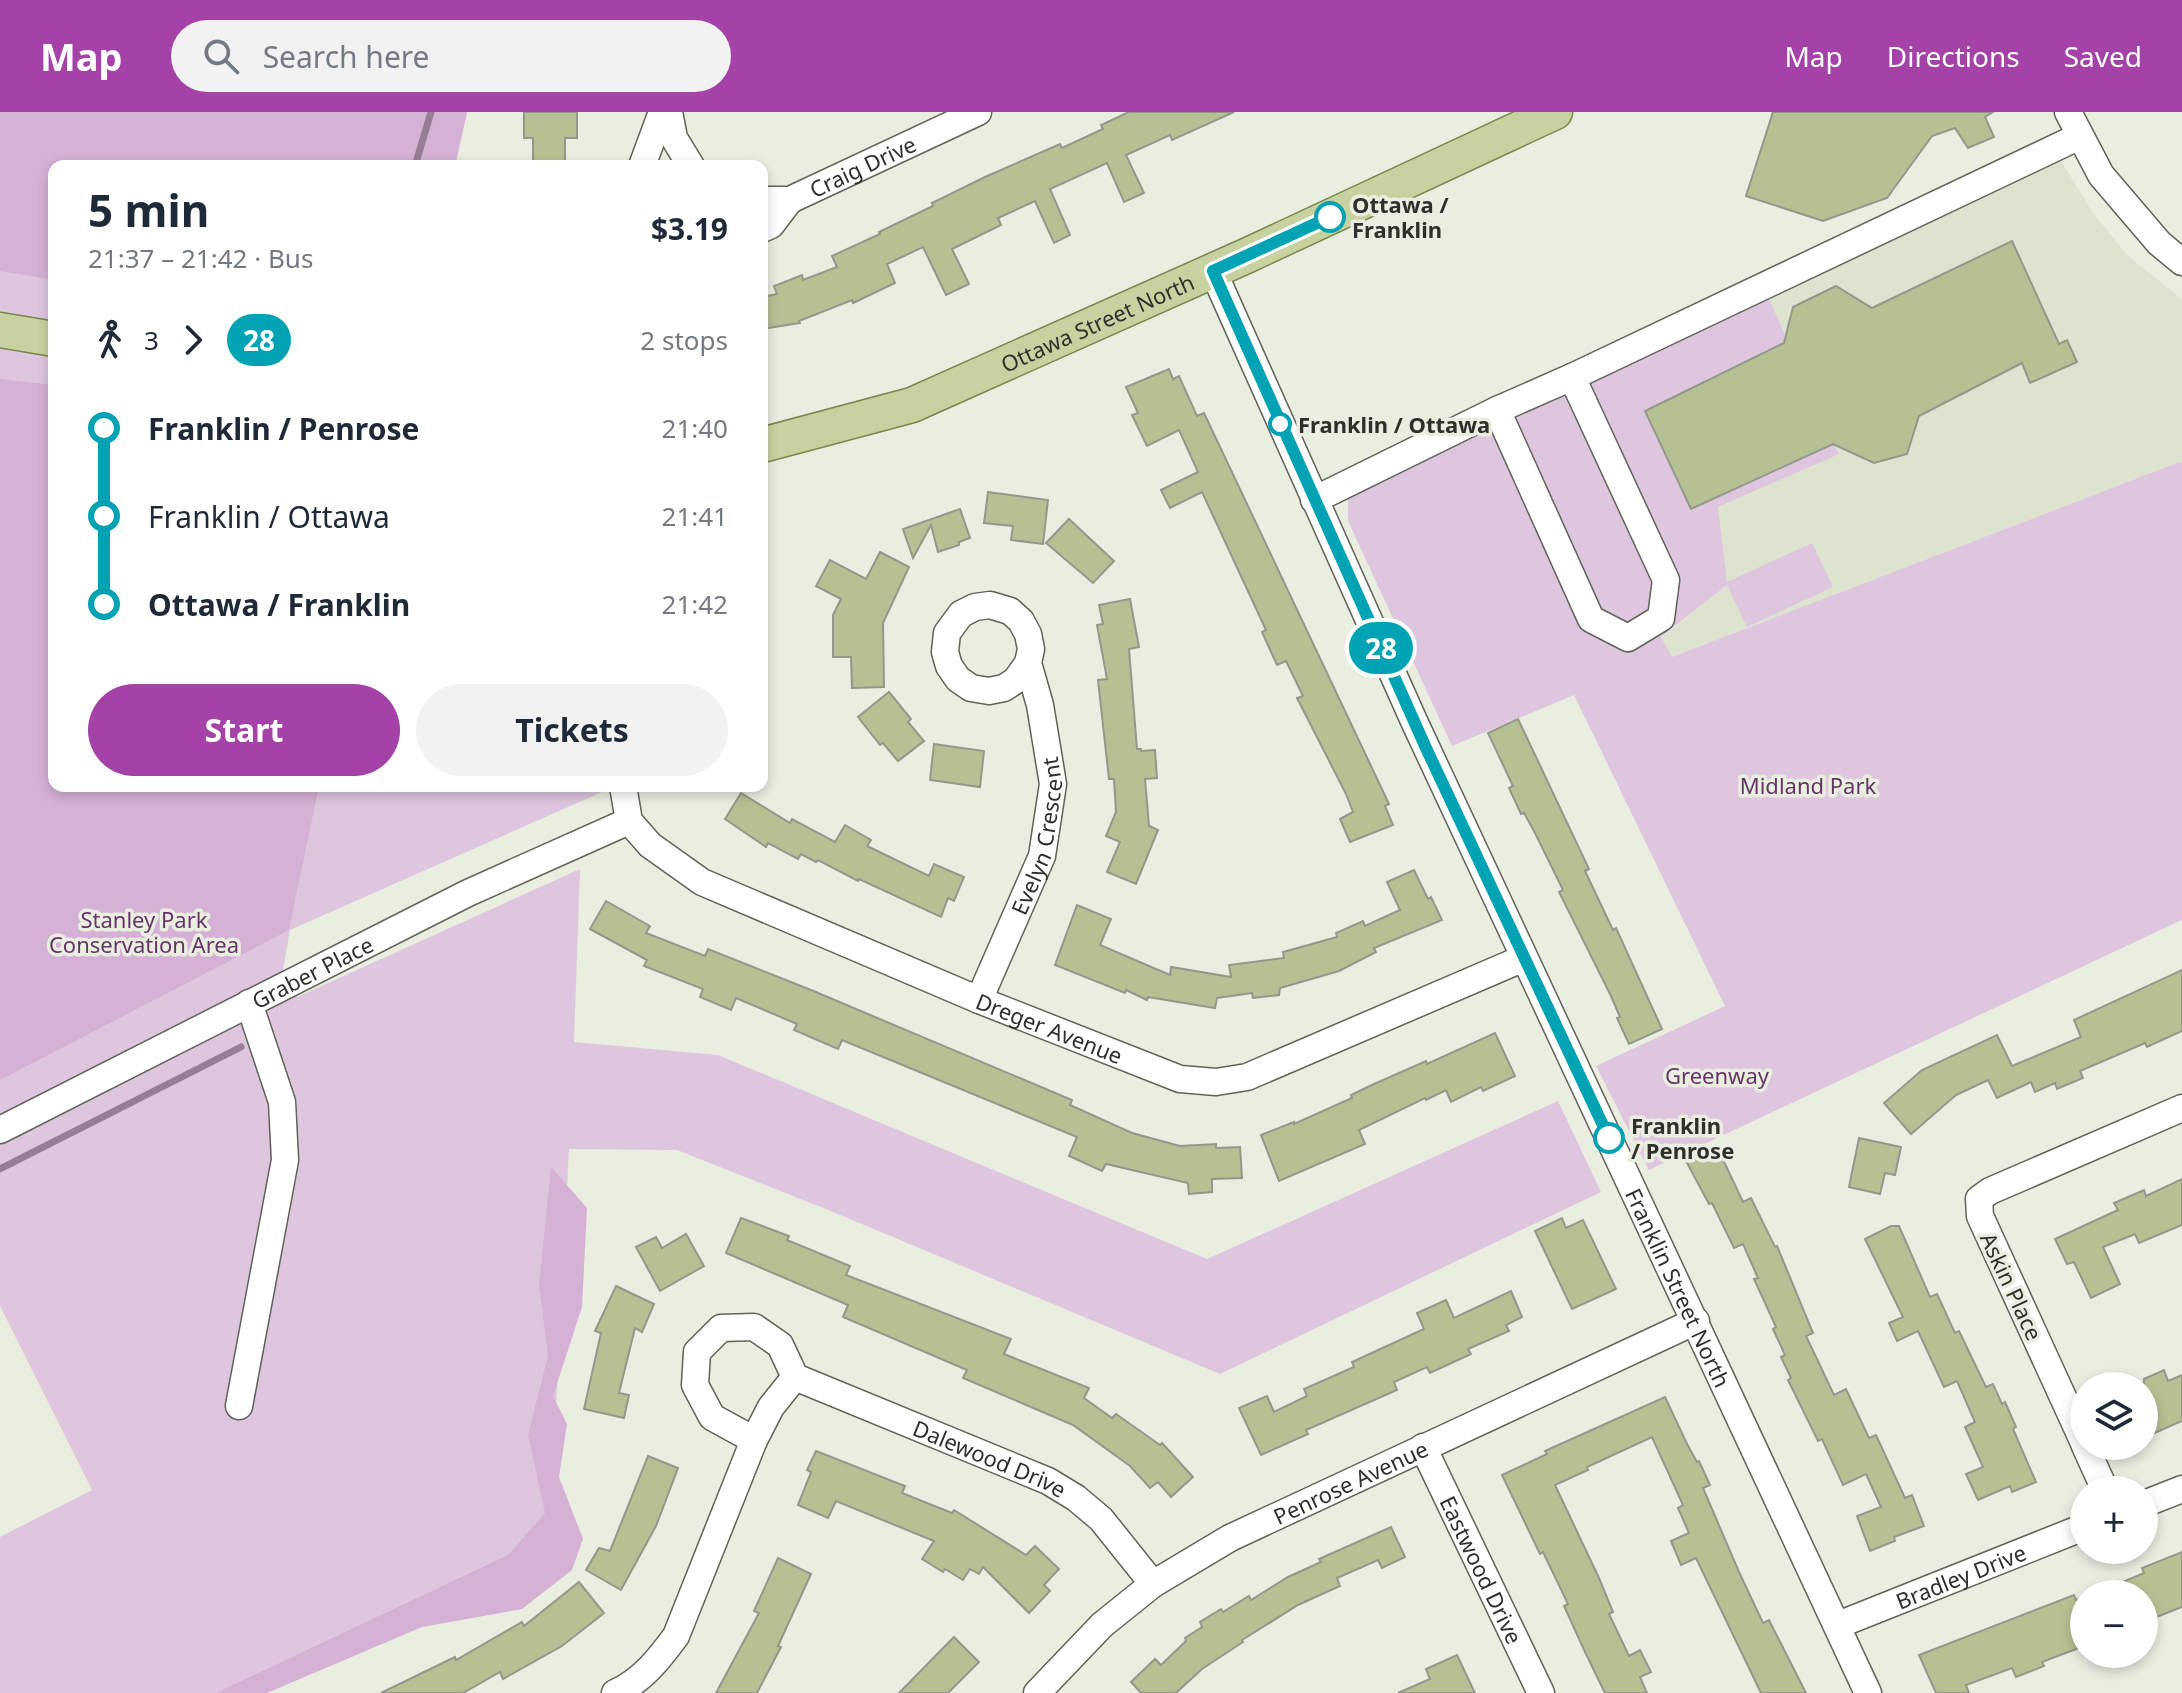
<!DOCTYPE html>
<meta charset="utf-8">
<style>
body{margin:0;font-family:"Noto Sans",sans-serif;background:#f2f2f3;color:#1f2937;height:100vh;display:flex;flex-direction:column;font-size:30px;white-space:nowrap}
*{box-sizing:border-box;margin:0}
p{font-size:26px;color:#747a83}
.icon{flex:none;width:44px;height:44px;fill:none;stroke:currentColor;stroke-width:2;stroke-linecap:round;stroke-linejoin:round}
.map{position:relative;flex:1;overflow:hidden}
.drawer{position:absolute;left:48px;top:48px;width:720px;height:632px;display:flex;flex-direction:column;background:#fff;border-radius:16px;box-shadow:0 4px 12px #0003}
.drawer>*{flex:none}
.badge{padding:0 16px;border-radius:26px;font-size:28px;line-height:52px}
.tools{position:absolute;left:2070px;top:1260px;display:grid;gap:16px}
.tools a{display:grid;place-items:center;width:88px;height:88px;border-radius:50%;background:#fff;box-shadow:0 4px 12px #0003;font-size:40px}
.map>.badge{position:absolute;translate:-50% -50%;box-shadow:0 0 0 4px #fff}
.legs{display:flex;align-items:center;gap:12px;height:88px;padding:0 40px;font-size:26px}
.legs p{margin-inline-start:auto}
.summary{display:flex;align-items:center;justify-content:space-between;height:136px;padding:0 40px}
h1{font-size:44px;font-weight:700;line-height:60px}
.button{display:flex;gap:16px;margin-top:auto;padding:16px 40px}
.button a{flex:1;height:92px;border-radius:48px;background:#a442a8;color:#fff;font-size:32px;font-weight:700;line-height:92px;text-align:center}
.button a+a{background:#f2f2f3;color:#1f2937}
ul{padding:0 40px;list-style:none}
li{display:flex;align-items:center;gap:28px;height:88px;font-size:30px}
li i{display:grid;place-items:center;width:12px;height:100%;margin:0 10px;background:currentColor}
li i::after{content:'';width:20px;height:20px;margin:-10px;border:6px solid;border-radius:50%;background:#fff}
li p{margin-inline-start:auto}
li:first-child i{background:linear-gradient(#0000 50%,currentColor 0)}
li:last-child i{background:linear-gradient(currentColor 50%,#0000 0)}
header{display:flex;align-items:center;gap:48px;box-sizing:border-box;height:112px;padding:0 40px;background:#a442a8;color:#fff}
header strong{font-size:38px}
nav{display:flex;gap:44px;margin-inline-start:auto;font-size:28px}
.search{width:560px;height:72px;background:#f2f2f3;display:flex;align-items:center;gap:20px;box-sizing:border-box;padding:0 28px;border-radius:44px;color:#747a83;font-size:30px}
.map>svg:first-child{display:block}
.built{fill:#dde3ce}
.green{fill:#dec7de}
.forest{fill:#d5b1d5}
.lines{fill:none;stroke-linecap:round;stroke-linejoin:round}
.stream{stroke:#977e95;stroke-width:7}
.building{fill:#b6c193;stroke:#94978b;stroke-width:2}
.minor-casing{stroke:#606358;stroke-width:29}
.major-casing{stroke:#7a864d;stroke-width:37}
.minor{stroke:#fff;stroke-width:26}
.major{stroke:#c8d2a0;stroke-width:34}
.line-1-casing{stroke:#fff;stroke-width:18}
.line-1{stroke:#00a3b4;stroke-width:12}
.stop-1-dot{fill:#fff;stroke:#00a3b4;stroke-width:4}
.labels{text-anchor:middle;dominant-baseline:central;stroke-width:7;stroke-linejoin:round;paint-order:stroke}
.street-label{font-size:22px;fill:#2f302b;stroke:#eaeee1}
.stop-label{font-size:22px;font-weight:bold;fill:#2f302b;stroke:#eaeee1;text-anchor:start}
.park-label{font-size:22px;fill:#643665;stroke:#eaeee1}
</style>
<header>
<strong>Map</strong>
<div class="search"><svg class="icon" aria-label="search" viewBox="0 0 24 24"><circle cx="10" cy="10" r="6"/><path d="M15 15l6 6"/></svg>Search here</div>
<nav><a>Map</a><a>Directions</a><a>Saved</a></nav>
</header>
<div class="map">
<svg width="2182" height="1581" viewBox="0 0 2182 1581">
<rect width="100%" height="100%" fill="#eaeee1"/>
<!-- built -->
<polygon class="built" points="2060,47 2093,101 2128,144 2182,187 2182,349 1672,545 1661,526 1727,473 1718,395 1767,183"/>
<!-- green -->
<g class="green">
<polygon points="0,0 467,0 455,54 54,54 54,674 602,674 602,680 290,818 283,858 297,885 580,757 574,930 718,943 1207,1147 1558,989 1601,1080 1220,1262 826,1097 677,1038 569,1037 548,1453 254,1581 0,1581 0,1425 92,1378 0,1194"/>
<polygon points="1767,183 1839,342 1718,395 1727,470 1812,431 1833,475 1747,515 1727,473 1661,525 1672,545 2182,349 2182,808 1649,1058 1596,954 1725,894 1574,583 1452,634 1348,409 1348,385"/>
</g>
<!-- forest -->
<g class="forest">
<polygon points="0,0 467,0 455,54 54,54 54,168 0,159"/>
<polygon points="0,267 54,273 54,674 319,674 289,818 0,968"/>
<polygon points="551,1055 587,1096 582,1195 553,1284 567,1312 559,1365 583,1427 572,1458 522,1497 422,1515 267,1581 216,1581 508,1443 545,1401 528,1323 548,1244 539,1174"/>
</g>
<g class="lines">
<!-- stream -->
<g class="stream">
<polyline points="415,54 431,0"/>
<polyline points="0,1057 241,935"/>
</g>
</g>
<!-- building -->
<g class="building">
<polygon points="524,0 577,0 577,26 565,26 565,50 533,50 533,26 524,26"/>
<polygon points="1129,0 1234,0 1172,28 1170,23 1126,43 1144,81 1124,90 1107,51 1050,77 1070,123 1054,131 1035,89 998,106 1001,113 952,137 969,172 946,183 923,135 887,152 895,171 853,191 852,188 799,209 800,211 762,217 762,185 777,182 774,174 802,163 803,168 837,155 832,144 880,122 879,120 933,94 932,91 985,65 1060,32 1062,36 1103,17 1101,13"/>
<polygon points="1773,0 1993,0 1985,5 1994,25 1968,36 1955,16 1932,24 1887,86 1823,109 1746,84"/>
<polygon points="2012,129 2059,232 2067,228 2077,250 2030,271 2022,251 1919,304 1907,342 1874,351 1833,332 1691,397 1645,299 1784,231 1793,195 1836,174 1872,196"/>
<polygon points="1169,257 1173,267 1179,264 1197,304 1204,301 1389,692 1385,694 1393,713 1350,730 1340,707 1353,700 1346,682 1297,586 1303,584 1286,549 1277,553 1262,520 1266,518 1202,380 1170,396 1161,378 1198,360 1179,318 1147,334 1132,303 1138,301 1126,275"/>
<polygon points="988,380 1048,388 1043,432 1011,428 1013,414 984,411"/>
<polygon points="960,397 970,426 959,430 959,433 938,440 931,413 913,446 903,417"/>
<polygon points="1069,407 1114,449 1093,471 1046,431"/>
<polygon points="880,440 909,455 883,511 884,575 852,576 851,545 833,545 833,503 841,487 816,474 830,448 866,467"/>
<polygon points="1130,487 1139,535 1129,537 1137,637 1141,637 1141,639 1155,638 1157,666 1145,667 1149,714 1158,718 1136,772 1107,760 1120,730 1106,724 1116,700 1114,667 1109,667 1098,568 1107,567 1097,513 1103,512 1099,493"/>
<polygon points="889,580 911,607 908,610 924,629 898,649 883,631 880,633 858,605"/>
<polygon points="1518,607 1589,757 1585,759 1613,818 1616,816 1662,917 1629,932 1617,906 1620,905 1611,884 1559,780 1563,778 1535,721 1524,701 1521,702 1509,676 1513,674 1488,621"/>
<polygon points="934,632 984,639 980,675 930,668"/>
<polygon points="741,681 790,711 792,707 835,730 845,713 871,728 867,734 929,764 934,752 964,765 954,789 948,786 941,805 859,767 858,769 818,748 816,750 801,742 798,747 768,731 766,735 725,707"/>
<polygon points="1414,758 1428,787 1431,785 1442,808 1374,836 1376,840 1339,859 1280,876 1279,883 1253,886 1252,881 1217,886 1215,896 1148,885 1147,888 1126,878 1125,881 1055,853 1077,793 1111,807 1100,833 1170,863 1171,855 1231,865 1229,853 1284,846 1283,840 1337,825 1336,821 1363,809 1365,814 1400,798 1387,770"/>
<polygon points="606,789 650,814 646,821 705,844 708,837 811,878 1072,988 1070,993 1132,1021 1180,1034 1216,1032 1216,1036 1240,1035 1242,1066 1212,1067 1212,1080 1189,1082 1188,1071 1106,1052 1102,1059 1069,1044 1077,1025 842,928 838,937 794,918 797,912 736,886 731,898 700,885 703,877 644,854 647,848 590,817"/>
<polygon points="2182,858 2182,919 2147,935 2145,931 2080,959 2083,966 2057,977 2055,971 2035,980 2031,970 1997,986 1988,968 1956,983 1911,1022 1884,991 1922,958 1997,923 2012,954 2081,925 2074,908"/>
<polygon points="1495,921 1515,964 1483,979 1481,975 1451,990 1446,978 1426,988 1425,986 1359,1018 1365,1032 1279,1069 1261,1023 1294,1010 1294,1012 1352,986 1351,983 1374,972 1426,949 1427,952"/>
<polygon points="1859,1026 1901,1035 1895,1063 1885,1061 1880,1082 1849,1075"/>
<polygon points="1717,1035 1743,1090 1751,1086 1775,1135 1777,1134 1813,1221 1806,1224 1834,1283 1846,1277 1869,1326 1876,1323 1905,1386 1912,1383 1924,1414 1894,1425 1895,1429 1870,1439 1857,1404 1881,1395 1866,1362 1843,1373 1822,1327 1818,1329 1788,1268 1791,1266 1781,1245 1785,1243 1773,1217 1776,1215 1754,1167 1758,1166 1743,1132 1734,1136 1712,1091 1709,1092 1686,1049"/>
<polygon points="2182,1067 2182,1113 2139,1131 2135,1122 2103,1135 2120,1172 2091,1186 2074,1150 2067,1152 2055,1127 2118,1098 2114,1091 2144,1078 2146,1084"/>
<polygon points="741,1106 789,1124 787,1128 850,1154 846,1163 1011,1227 1004,1242 1089,1276 1084,1286 1112,1306 1116,1302 1160,1333 1162,1331 1193,1365 1171,1385 1158,1370 1150,1376 1130,1354 1073,1313 963,1266 967,1258 843,1205 848,1193 726,1141"/>
<polygon points="1562,1106 1566,1116 1583,1108 1616,1177 1572,1197 1535,1119"/>
<polygon points="1891,1114 1899,1114 1930,1185 1937,1182 1955,1221 1959,1219 1986,1275 1993,1272 2002,1292 2005,1290 2016,1315 2013,1317 2036,1370 2012,1380 2010,1374 1978,1388 1966,1362 1983,1355 1965,1315 1975,1310 1957,1269 1944,1275 1918,1219 1897,1229 1889,1211 1903,1205 1865,1127"/>
<polygon points="686,1122 704,1154 660,1179 636,1135 656,1125 662,1136"/>
<polygon points="616,1174 654,1192 642,1220 635,1216 619,1281 629,1283 624,1306 584,1297 601,1221 595,1219"/>
<polygon points="1511,1179 1522,1205 1506,1213 1509,1219 1468,1237 1471,1242 1430,1261 1427,1255 1394,1270 1397,1278 1306,1318 1308,1322 1261,1343 1239,1296 1267,1284 1274,1300 1307,1284 1304,1277 1354,1255 1352,1250 1424,1217 1417,1201 1446,1188 1454,1206"/>
<polygon points="2164,1258 2168,1269 2182,1263 2182,1309 2148,1324 2144,1315 2144,1267"/>
<polygon points="1665,1285 1687,1332 1697,1350 1699,1349 1710,1373 1703,1376 1739,1460 1763,1511 1769,1508 1806,1581 1761,1581 1696,1446 1681,1453 1671,1429 1689,1421 1678,1396 1683,1393 1652,1325 1587,1355 1588,1358 1555,1373 1599,1466 1613,1500 1609,1502 1629,1544 1640,1538 1651,1560 1640,1565 1647,1581 1605,1581 1585,1540 1564,1494 1568,1492 1543,1440 1540,1442 1502,1363 1547,1342 1545,1339"/>
<polygon points="816,1339 905,1374 902,1381 952,1401 954,1398 1026,1443 1035,1434 1059,1457 1044,1473 1050,1479 1029,1501 983,1455 979,1462 970,1457 963,1468 945,1457 943,1460 922,1447 934,1429 836,1389 828,1406 798,1393 811,1360 807,1358"/>
<polygon points="648,1344 678,1356 656,1414 621,1478 586,1458 599,1436 610,1439"/>
<polygon points="1391,1415 1405,1445 1382,1456 1378,1448 1337,1466 1340,1474 1298,1493 1242,1528 1243,1530 1202,1557 1176,1581 1141,1581 1131,1570 1155,1547 1161,1553 1186,1529 1185,1526 1202,1515 1200,1510 1221,1497 1223,1500 1249,1484 1251,1488 1288,1465 1321,1450 1319,1447"/>
<polygon points="2182,1440 2182,1495 2144,1510 2144,1482 2095,1482 2144,1461 2142,1456"/>
<polygon points="778,1446 811,1462 778,1534 781,1535 757,1581 716,1581 759,1501 754,1499"/>
<polygon points="579,1470 604,1501 562,1534 503,1567 500,1560 463,1581 381,1581 455,1545 456,1548 522,1510 524,1514"/>
<polygon points="2074,1483 2076,1488 2084,1485 2084,1534 2042,1550 2044,1554 2016,1565 2012,1556 1966,1573 1969,1581 1936,1581 1919,1543"/>
<polygon points="954,1525 979,1550 948,1581 899,1581"/>
<polygon points="1457,1543 1475,1581 1398,1581 1430,1567 1426,1557"/>
</g>
<g class="lines">
<!-- minor casing -->
<g class="minor-casing">
<g id="minor">
<polyline points="669,0 674,26 691,54"/>
<polyline points="2068,0 2101,63 2159,131 2182,150"/>
<polyline points="642,54 662,0"/>
<path id="s1" d="M762 88H790L978 0"/>
<polyline points="762,117 771,113 790,88"/>
<path id="s2" d="M1213 159 1414 609 1868 1581"/>
<polyline points="1497,298 1591,507 1628,526 1661,506 1666,468 1572,265"/>
<polyline points="1314,388 1497,298 1572,265 2080,24"/>
<path id="s3" d="M623 674 629 709 650 733 702 770 979 888 1180 967 1216 970 1247 965 1524 846"/>
<path id="s4" d="M979 888 1042 744 1053 672 1040 593 1028 551 1031 537 1028 522 1021 509 1010 499 990 493 975 495 961 502 947 521 945 540 949 554 958 567 971 576 989 579 1004 576 1016 568 1028 551"/>
<path id="s5" d="M0 1018 468 781 629 709"/>
<polyline points="239,1294 285,1048 282,990 249,891"/>
<path id="s6" d="M754 1328 712 1305 695 1273 697 1240 721 1216 754 1215 780 1233 795 1265 1048 1369 1076 1386 1101 1407 1153 1472"/>
<polyline points="2084,1331 1980,1104 1979,1087 1990,1079 2182,996"/>
<polyline points="2085,1334 2105,1378"/>
<path id="s7" d="M1423 1335 1541 1581"/>
<polyline points="2144,1392 2182,1377"/>
<path id="s8" d="M1838 1513 2084 1415"/>
<path d="M615 1581C642 1569 659 1547 676 1524L754 1328 771 1295 795 1265"/>
<path id="s9" d="M1037 1581 1102 1513 1153 1472 1230 1426 1696 1209"/>
</g>
</g>
<!-- major casing -->
<g class="major-casing">
<g id="major">
<polyline points="0,218 54,227"/>
<path id="s10" d="M762 333 912 293 1246 144 1555 0"/>
</g>
</g>
<!-- minor -->
<use href="#minor" class="minor"/>
<!-- major -->
<use href="#major" class="major"/>
</g>
<g class="lines">
<!-- line-1 casing -->
<g class="line-1-casing">
<polyline id="line-1" points="1330,105 1213,159 1426,636 1609,1026"/>
</g>
<!-- line-1 -->
<use href="#line-1" class="line-1"/>
</g>
<!-- markers -->
<g class="stop-1-dot">
<circle cx="1330" cy="105" r="14"/>
<circle cx="1280" cy="312" r="10"/>
<circle cx="1609" cy="1026" r="14"/>
</g>
<g class="labels">
<!-- street labels -->
<g class="street-label">
<text stroke="none"><textPath href="#s1" startOffset="108">Craig Drive</textPath></text>
<text stroke="none"><textPath href="#s10" startOffset="358">Ottawa Street North</textPath></text>
<text stroke="none"><textPath href="#s4" startOffset="176">Evelyn Crescent</textPath></text>
<text stroke="none"><textPath href="#s5" startOffset="350">Graber Place</textPath></text>
<text stroke="none"><textPath href="#s3" startOffset="508">Dreger Avenue</textPath></text>
<text transform="translate(2012 1174) rotate(65)">Askin Place</text>
<text stroke="none"><textPath href="#s2" startOffset="1118">Franklin Street North</textPath></text>
<text stroke="none"><textPath href="#s6" startOffset="462">Dalewood Drive</textPath></text>
<text stroke="none"><textPath href="#s9" startOffset="382">Penrose Avenue</textPath></text>
<text stroke="none"><textPath href="#s7" startOffset="136">Eastwood Drive</textPath></text>
<text stroke="none"><textPath href="#s8" startOffset="132">Bradley Drive</textPath></text>
</g>
<!-- stop labels -->
<g class="stop-label">
<text x="1352" y="92">Ottawa /<tspan x="1352" dy="25">Franklin</tspan></text>
<text x="1298" y="312">Franklin / Ottawa</text>
<text x="1631" y="1013">Franklin<tspan x="1631" dy="25">/ Penrose</tspan></text>
</g>
<!-- park labels -->
<g class="park-label">
<text x="1808" y="673">Midland Park</text>
<text x="144" y="807">Stanley Park<tspan x="144" dy="25">Conservation Area</tspan></text>
<text x="1717" y="963">Greenway</text>
</g>
</g>
</svg>
<div class="tools">
<a><svg class="icon" aria-label="layers" viewBox="0 0 24 24"><path d="M12 4l9 5-9 5-9-5zM3 14l9 5 9-5"/></svg></a>
<a>+</a>
<a>−</a>
</div>
<b class="badge" style="left:1381px;top:536px;background:#00a3b4;color:#fff">28</b>
<section class="drawer">
<div class="summary"><div><h1>5 min</h1><p>21:37 – 21:42 · Bus</p></div><b>$3.19</b></div>
<div class="legs"><svg class="icon" aria-label="walk" viewBox="0 0 24 24"><circle cx="13" cy="4" r="2"/><path d="M13 8l-2 6 4 7M11 14l-3 7M7 12l3-4h3l4 4"/></svg>3<svg class="icon" aria-label="forward" viewBox="0 0 24 24"><path d="M9 5l7 7-7 7"/></svg><b class="badge" style="background:#00a3b4;color:#fff">28</b><p>2 stops</p></div>
<ul>
<li><i style="color:#00a3b4"></i><b>Franklin / Penrose</b><p>21:40</p></li>
<li><i style="color:#00a3b4"></i><span>Franklin / Ottawa</span><p>21:41</p></li>
<li><i style="color:#00a3b4"></i><b>Ottawa / Franklin</b><p>21:42</p></li>
</ul>
<div class="button"><a>Start</a><a>Tickets</a></div>
</section>
</div>
